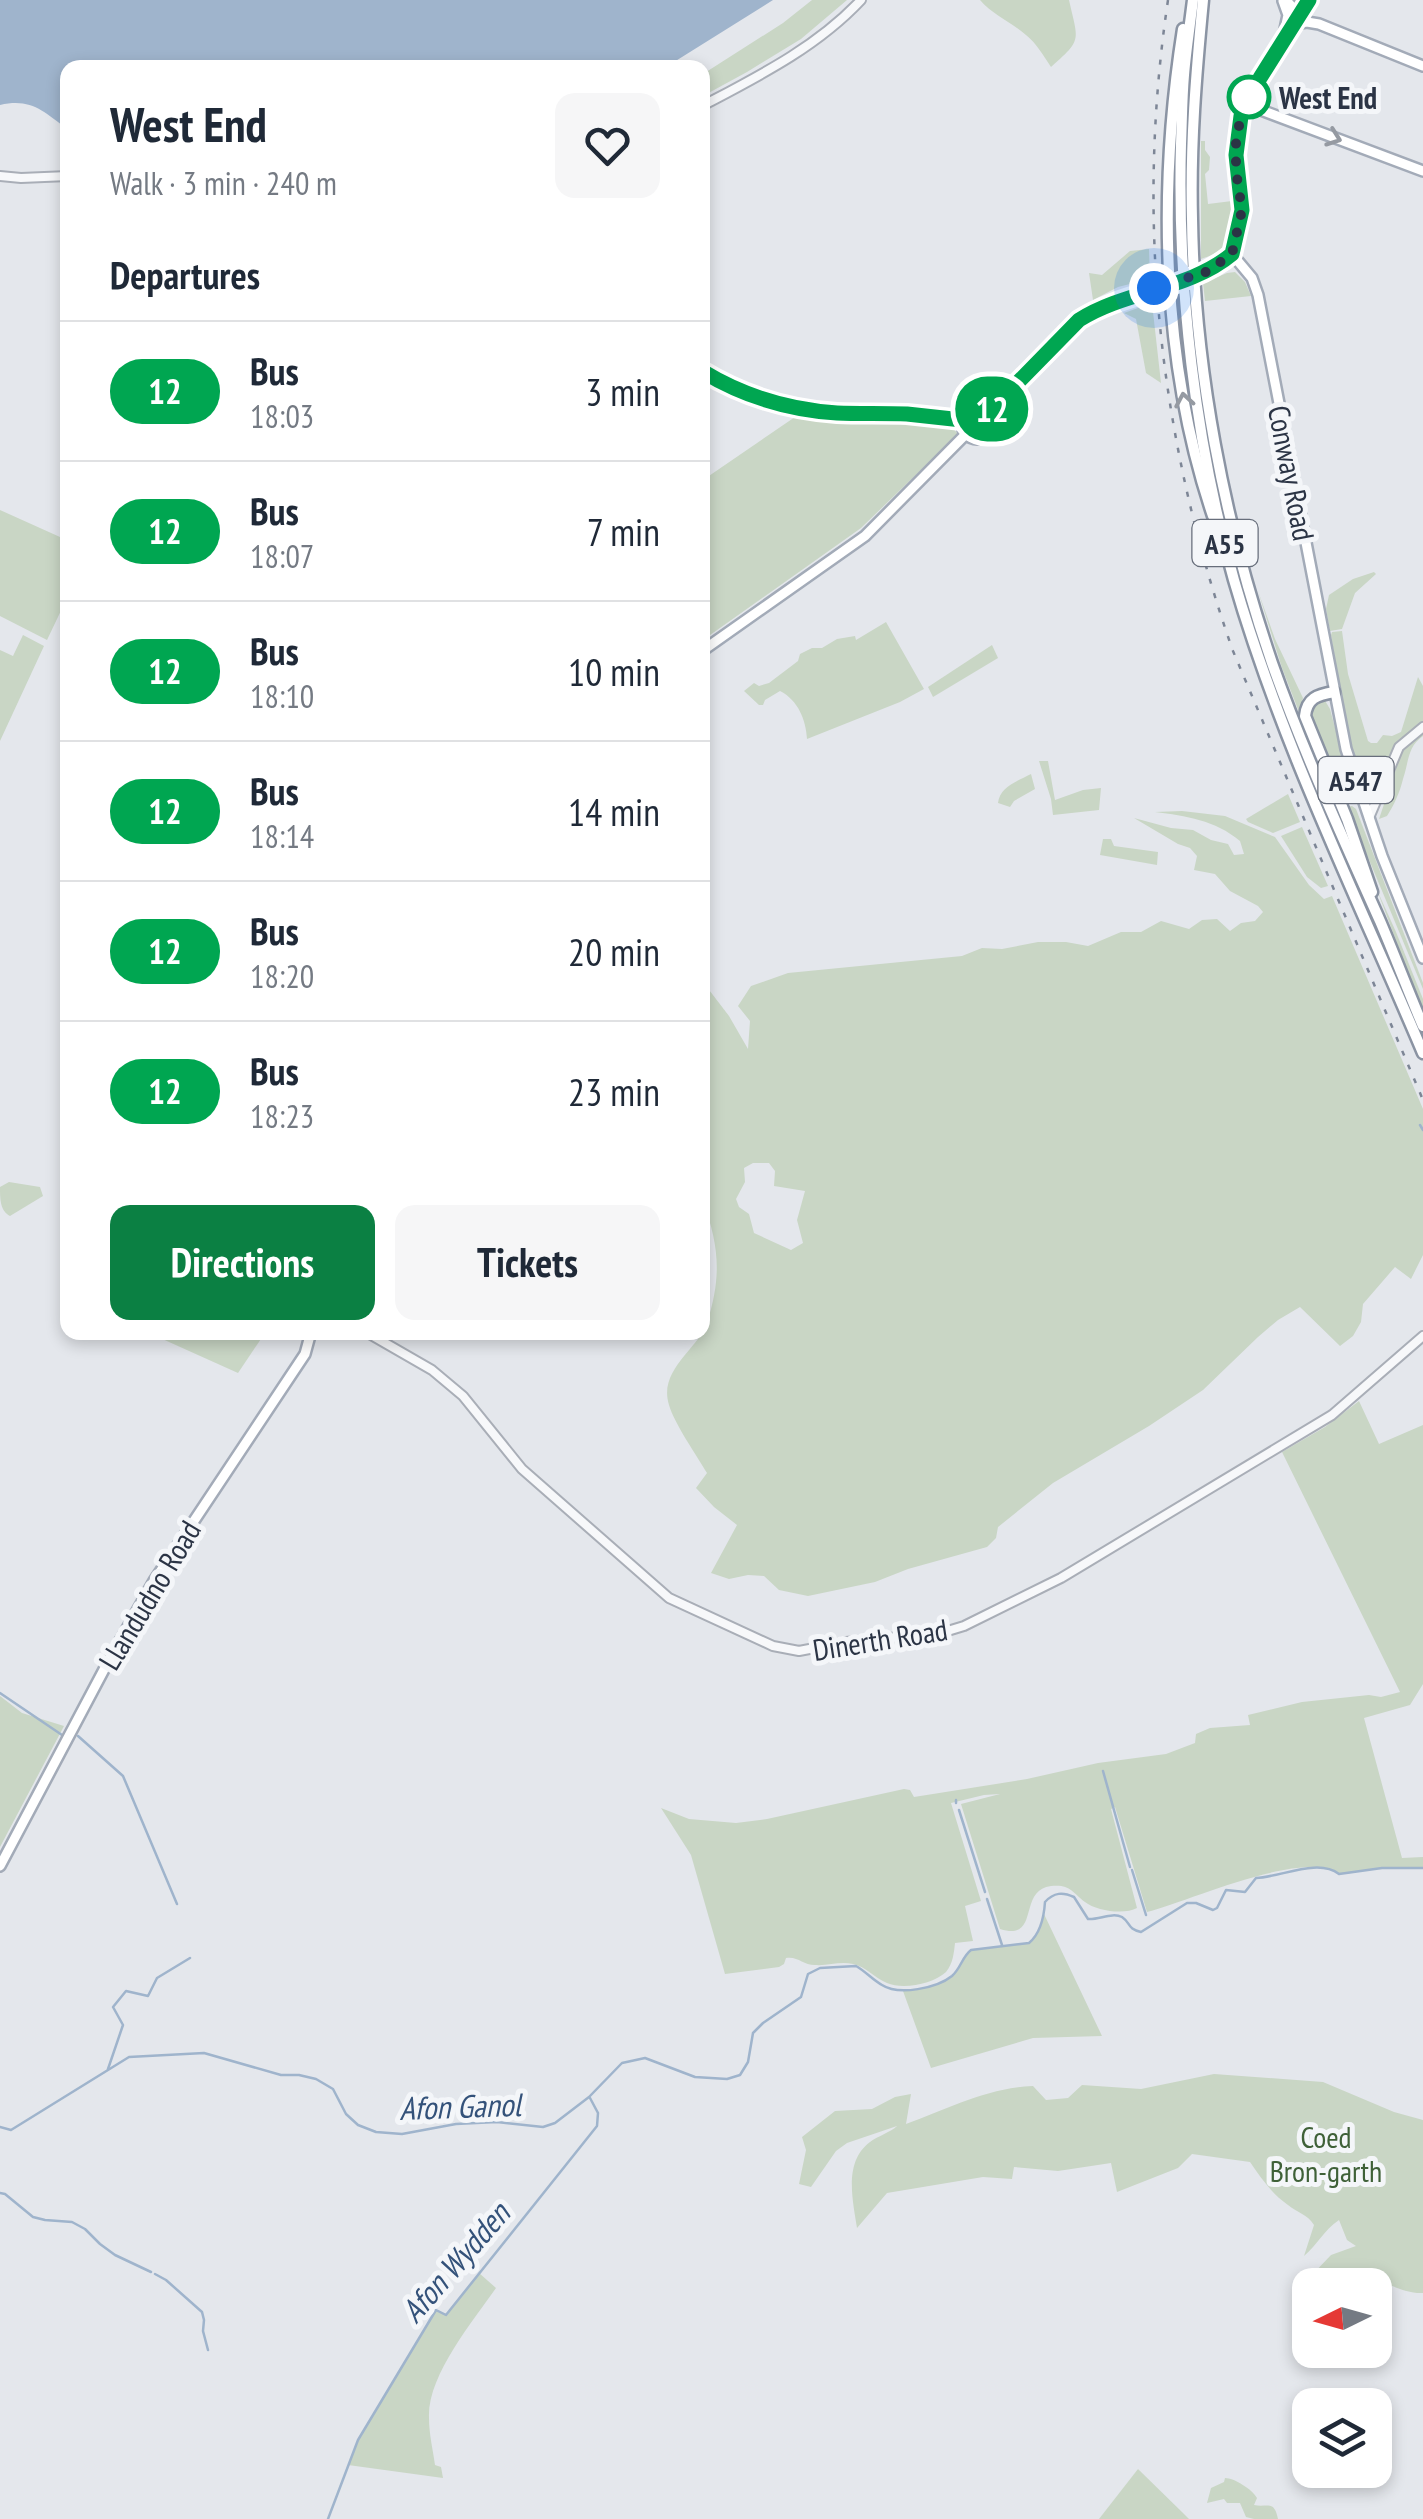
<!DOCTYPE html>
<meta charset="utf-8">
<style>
body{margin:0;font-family:"PT Sans Narrow",sans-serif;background:#f6f6f7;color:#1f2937;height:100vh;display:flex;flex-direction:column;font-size:38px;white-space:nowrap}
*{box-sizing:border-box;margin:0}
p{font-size:32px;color:#747a83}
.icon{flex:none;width:55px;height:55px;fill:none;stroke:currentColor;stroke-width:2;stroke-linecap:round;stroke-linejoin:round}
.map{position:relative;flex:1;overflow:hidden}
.details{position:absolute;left:60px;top:60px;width:650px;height:1280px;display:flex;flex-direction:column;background:#fff;border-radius:20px;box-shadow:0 5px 15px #0003}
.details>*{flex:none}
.badge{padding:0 20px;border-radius:32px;font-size:35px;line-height:65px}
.needle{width:65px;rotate:265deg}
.buttons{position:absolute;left:1292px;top:2268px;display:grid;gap:20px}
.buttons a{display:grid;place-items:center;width:100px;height:100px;border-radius:20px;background:#fff;box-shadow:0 5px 15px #0003;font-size:50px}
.you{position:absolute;width:50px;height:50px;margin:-25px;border:8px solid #fff;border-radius:50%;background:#1a73e8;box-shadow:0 0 0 15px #1a73e833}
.map>.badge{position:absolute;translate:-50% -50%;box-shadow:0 0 0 5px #fff}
h2{padding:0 50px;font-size:38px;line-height:90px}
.round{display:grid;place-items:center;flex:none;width:105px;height:105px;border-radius:20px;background:#f6f6f7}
.headline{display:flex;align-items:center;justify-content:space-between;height:170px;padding:0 50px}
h1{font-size:48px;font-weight:600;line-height:75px}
.primary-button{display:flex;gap:20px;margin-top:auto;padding:20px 50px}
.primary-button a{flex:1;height:115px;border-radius:20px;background:#0b8043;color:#fff;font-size:40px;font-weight:600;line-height:115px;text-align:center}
.primary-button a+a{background:#f6f6f7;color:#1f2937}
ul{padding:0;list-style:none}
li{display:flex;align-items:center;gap:30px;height:140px;padding:0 50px;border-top:2px solid #e0e1e3}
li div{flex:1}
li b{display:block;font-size:38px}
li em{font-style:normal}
li .badge{min-width:110px;font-weight:700;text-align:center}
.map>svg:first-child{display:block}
.green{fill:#c9d6c5;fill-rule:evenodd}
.water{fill:#9fb4cc}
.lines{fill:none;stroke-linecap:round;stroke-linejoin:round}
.stream{stroke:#9fb4cc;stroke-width:2.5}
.minor-casing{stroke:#a9aeb7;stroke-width:12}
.major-casing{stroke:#a3abb8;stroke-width:14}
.highway-casing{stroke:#8b94a3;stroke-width:15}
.minor{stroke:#f7f8fa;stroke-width:8}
.major{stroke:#fff;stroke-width:9}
.highway{stroke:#fff;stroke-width:10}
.rail{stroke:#7d8696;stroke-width:2.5;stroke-dasharray:5 10;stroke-linecap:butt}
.major-bridge-casing{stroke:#a3abb8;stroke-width:14;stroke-linecap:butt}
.highway-bridge-casing{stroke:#8b94a3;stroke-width:15;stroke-linecap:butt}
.major-bridge{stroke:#fff;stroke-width:9}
.highway-bridge{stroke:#fff;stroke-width:10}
.oneway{stroke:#959aa2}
.line-casing{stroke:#fff;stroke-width:22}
.line{stroke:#00a651;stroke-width:15}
.walk{stroke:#2b3445;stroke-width:10;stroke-dasharray:0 18}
.stop-dot{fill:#fff;stroke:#00a651;stroke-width:5}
.labels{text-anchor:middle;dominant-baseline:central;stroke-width:10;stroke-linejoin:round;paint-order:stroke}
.shield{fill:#f4f6f9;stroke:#676e7b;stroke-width:2.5}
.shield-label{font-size:28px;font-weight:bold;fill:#2b3445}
.stop-label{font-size:30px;font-weight:bold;fill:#2b3445;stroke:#f4f6f9;text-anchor:start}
.street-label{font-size:30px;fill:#2b3445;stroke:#f4f6f9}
.park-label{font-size:30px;fill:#3f6138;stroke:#f4f6f9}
.water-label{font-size:32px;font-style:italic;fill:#34527a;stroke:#f4f6f9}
</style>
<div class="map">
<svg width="1423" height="2519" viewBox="0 0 1423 2519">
<rect width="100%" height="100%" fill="#e4e7ec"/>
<!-- green -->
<g class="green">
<polygon points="812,0 847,0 801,39 747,72 703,96 703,74 783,23"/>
<path d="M980 0H1069C1078 41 1083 39 1051 67 1043 55 1037 44 1026 35 1011 22 993 15 980 0Z"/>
<path d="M1201 141H1205V150L1210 157 1209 170 1205 174 1208 204 1232 201C1234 218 1233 241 1217 252 1212 255 1207 257 1201 259Z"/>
<polygon points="1149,249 1150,279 1118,287 1093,300 1089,273 1102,275 1130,251"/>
<polygon points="1235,272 1245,282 1251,296 1205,301 1203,283 1227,273"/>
<polygon points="1152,303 1161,383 1146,373 1136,319 1124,313"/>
<circle cx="977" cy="424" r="11"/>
<polygon points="803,416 839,419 887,419 951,426 958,434 861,528 703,640 703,480 795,417"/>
<polygon points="0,510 60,537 67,523 67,598 47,640 0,616"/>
<polygon points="1374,572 1376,574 1355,593 1342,629 1330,631 1326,609 1329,595 1353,579"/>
<polygon points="1258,591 1275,639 1303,698 1299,712 1282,668"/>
<path d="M886 622 924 689 900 702 807 739C806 720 798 700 780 691L765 700 763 705H759L744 691 754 683 759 686 769 683 798 661 800 654 812 648H822L837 639 855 636 856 640Z"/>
<path d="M1342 631 1348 674 1368 741 1371 743H1377L1383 735 1392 736 1401 732 1418 677 1423 686V723L1396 743 1370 802C1346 750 1341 692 1331 635L1332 632Z"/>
<polygon points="23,635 44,646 0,741 0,650 13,656"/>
<polygon points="992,645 998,658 933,697 928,687"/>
<path d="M1324 699 1330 709 1353 795 1352 799 1345 802 1309 715C1311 706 1315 700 1324 699Z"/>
<path d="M1423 731V736C1407 747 1409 762 1403 779 1400 792 1394 805 1387 816L1379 819 1403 748Z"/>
<polygon points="1039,761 1048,761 1055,800 1083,790 1101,788 1099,810 1053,815 1051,799"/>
<path d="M1031 774 1035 789 1014 801 1010 807 998 803C1000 786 1018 781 1031 774Z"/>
<polygon points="1288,794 1300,822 1273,833 1248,822 1246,819"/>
<polygon points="1352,806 1356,809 1423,983 1423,989 1347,807"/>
<path d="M1182 811 1225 816 1275 837 1309 885 1324 899 1332 896 1423 1109V1255L1411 1279 1395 1267 1363 1304 1361 1322 1353 1336 1340 1346 1300 1307 1278 1320 1258 1337 1203 1390 1149 1426 1053 1483 998 1527 996 1538 987 1547 908 1569 875 1582 808 1596 779 1590 764 1576 748 1575 729 1579 711 1573 737 1525 714 1507 696 1488 707 1473C697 1456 674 1423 669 1405 658 1370 698 1349 707 1323 722 1276 719 1246 703 1201V982L729 1016 748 1049 750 1021 738 1006 751 986 788 973 962 956 982 948 1002 949 1038 942H1066L1088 946 1121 932H1141L1161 921 1189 929 1202 920 1217 919 1230 931 1241 923 1255 921 1263 912 1258 906 1230 891 1215 874 1194 870 1197 856 1190 848 1178 844 1134 818 1171 828 1193 830 1211 840 1228 844 1234 855 1244 854 1240 841C1215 820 1186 816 1155 812ZM753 1163H769L775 1171 774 1186 805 1191 797 1220 803 1243 791 1250 754 1233 749 1214 739 1207 736 1199 745 1182 744 1168Z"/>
<polygon points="1302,827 1328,886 1321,888 1307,877 1281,836"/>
<polygon points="1103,839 1111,839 1114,846 1158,852 1157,865 1100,855"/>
<polygon points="1377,890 1396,932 1423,999 1423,1012"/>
<path d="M9 1182 40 1187 43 1196 10 1216C0 1211 0 1199 0 1187Z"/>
<polygon points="149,1333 265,1333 238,1373"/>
<path d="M1359 1401 1379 1444 1423 1425V1684L1410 1705 1364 1718 1402 1858 1423 1857V1868H1382L1339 1874C1305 1848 1187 1902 1147 1912L1115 1807 1111 1809 1137 1908C1125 1915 1096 1911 1085 1902 1072 1892 1070 1884 1051 1886 1017 1890 1041 1942 1000 1929L961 1804 1000 1794 984 1795 951 1803 981 1901 965 1906 973 1941 955 1943C954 1952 953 1964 946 1972 933 1984 903 1990 887 1983 874 1978 867 1967 853 1964 840 1961 828 1966 815 1965 803 1965 798 1956 786 1958L784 1964 779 1967 725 1974 691 1855 661 1808 689 1819 736 1823 767 1819 904 1789 910 1790 914 1797 1027 1779 1098 1763 1166 1754 1195 1743 1196 1734 1210 1728 1250 1725 1248 1715 1302 1702 1369 1695 1381 1697 1400 1692 1282 1452 1325 1427Z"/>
<polygon points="0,1696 22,1713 64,1726 0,1847"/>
<path d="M1044 1914 1102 2036 1033 2038 931 2068 903 1991C920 1989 947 1985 957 1970 963 1962 963 1956 971 1950L1029 1943C1038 1937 1041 1924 1044 1914Z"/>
<path d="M1214 2074 1323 2082 1394 2112 1423 2120V2293C1397 2294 1378 2275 1352 2270 1337 2267 1313 2279 1296 2283L1310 2277 1331 2255 1356 2246 1347 2240 1339 2220C1324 2230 1317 2245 1304 2256L1314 2225C1307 2214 1298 2213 1288 2205 1272 2194 1261 2178 1250 2162L1192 2154 1178 2168 1117 2192 1111 2163 1058 2171 1014 2167 1012 2179 983 2177 887 2193 857 2228C853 2201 843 2162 870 2142 878 2136 891 2132 897 2126L847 2143 836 2151 811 2187 799 2184 806 2150 802 2137 835 2111 872 2109 895 2097 911 2094 906 2124C946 2109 990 2087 1033 2086L1046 2100 1068 2098 1082 2085 1141 2089Z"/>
<path d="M479 2273 496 2288C473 2321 427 2376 429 2418 429 2434 433 2450 435 2465L441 2467 443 2478 348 2465 358 2440 436 2310 446 2314Z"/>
<polygon points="1138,2469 1184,2514 1189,2519 1099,2519"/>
<path d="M1225 2478C1234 2478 1252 2489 1257 2498L1254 2505C1267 2508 1274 2499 1278 2519H1254L1246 2517 1240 2503H1227L1224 2499 1207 2503 1211 2488 1224 2482Z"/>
</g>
<!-- water -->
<path class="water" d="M0 0H773L666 67 68 68 67 129C43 111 31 98 0 105Z"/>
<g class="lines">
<!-- stream -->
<g class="stream">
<polyline points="1420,1125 1423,1130"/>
<polyline points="0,1693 62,1735"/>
<polyline points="78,1736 123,1776 177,1904"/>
<polyline points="1103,1771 1130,1867"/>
<polyline points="956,1800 956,1803"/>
<polyline points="959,1810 985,1892"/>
<polyline points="1132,1870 1146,1915"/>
<polyline points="987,1899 1002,1945"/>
<polyline points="108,2069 123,2025 113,2007 126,1991 148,1996 157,1978 190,1958"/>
<path d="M0 2127 11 2130 129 2057 204 2053 281 2075H299L316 2079 333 2089 346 2114 358 2125 376 2132 402 2134 456 2124 497 2122 543 2127 555 2123 589 2097 622 2063 645 2058 695 2077 727 2079 740 2075 748 2062 753 2033 763 2023 801 1997 808 1974 820 1968 856 1966C865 1971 873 1980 882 1985 899 1996 937 1988 952 1976 961 1968 962 1957 971 1950L1029 1943C1041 1933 1044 1917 1045 1902 1054 1892 1063 1892 1074 1897L1088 1919C1099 1920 1112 1912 1122 1917 1131 1923 1127 1929 1141 1932L1187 1903H1196L1213 1910 1217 1908 1226 1890 1245 1892 1256 1878C1281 1877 1318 1858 1339 1874L1382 1868H1423"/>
<polyline points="0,2193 5,2194 33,2217 45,2220 72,2222 85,2229 100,2244 115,2255 151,2272"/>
<polyline points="155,2274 166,2280 202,2312 204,2320 203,2331 208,2350"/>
<polyline points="328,2519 358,2440 436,2310 446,2315 597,2126 598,2113 590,2098"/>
</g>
<!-- minor casing -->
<g class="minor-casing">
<g id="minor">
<path d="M702 106C759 76 817 47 861 0"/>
<polyline points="0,176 21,178 68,176"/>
<polyline points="1369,818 1399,747 1423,727"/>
<polyline points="366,1332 432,1370 463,1396 522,1469 669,1598 773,1646 799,1651 846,1642 941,1633 964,1626 1061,1578 1332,1415 1423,1336"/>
</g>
</g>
<!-- major casing -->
<g class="major-casing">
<g id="major">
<polyline points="1286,0 1294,9 1294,24 1307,22 1319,24 1423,66"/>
<polyline points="1283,1 1288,15 1284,34"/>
<polyline points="1245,104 1423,171"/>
<polyline points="1232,254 1252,278 1258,295 1346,749 1382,856 1423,958"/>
<polyline points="1232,254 1242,210 1236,155 1241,116 1260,78 1309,0"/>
<polyline points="1206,272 1232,254"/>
<circle cx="977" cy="424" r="15"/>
<polyline points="988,413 1079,320 1090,312 1149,290"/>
<polyline points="702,651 865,536 966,434"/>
<polyline points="0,1866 108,1662 154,1581 305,1354 311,1332"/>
</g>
</g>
<!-- highway casing -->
<g class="highway-casing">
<g id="highway">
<path d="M1193 0C1190 25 1186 50 1184 75 1182 98 1182 121 1181 144 1177 286 1195 443 1234 580 1281 743 1357 897 1423 1053"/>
<path d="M1203 0C1196 73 1190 145 1192 219 1194 367 1224 523 1272 663 1303 751 1342 836 1380 921 1395 956 1408 991 1423 1026"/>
<path d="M1183 29C1158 189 1161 361 1213 516"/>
<path d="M1334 692C1317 695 1307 698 1305 716L1347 819 1372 892"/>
</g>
</g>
<!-- minor -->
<use href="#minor" class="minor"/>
<!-- major -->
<use href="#major" class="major"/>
<!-- highway -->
<use href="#highway" class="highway"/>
<!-- rail -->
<path class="rail" d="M1168 0C1135 221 1159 441 1233 651L1423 1100"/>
<!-- major-bridge casing -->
<g class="major-bridge-casing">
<g id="major-bridge">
<polyline points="1175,282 1206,272"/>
<polyline points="1149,290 1164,285"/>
</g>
</g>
<!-- highway-bridge casing -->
<g class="highway-bridge-casing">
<polyline id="highway-bridge" points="1154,288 1164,296"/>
</g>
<!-- major-bridge -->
<use href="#major-bridge" class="major-bridge"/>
<!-- highway-bridge -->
<use href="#highway-bridge" class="highway-bridge"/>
</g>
<!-- one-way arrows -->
<defs><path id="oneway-chevron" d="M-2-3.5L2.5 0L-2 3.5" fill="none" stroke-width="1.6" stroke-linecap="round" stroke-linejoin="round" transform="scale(2.5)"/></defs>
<g class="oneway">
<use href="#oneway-chevron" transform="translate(1334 138) rotate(20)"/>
<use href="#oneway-chevron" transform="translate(1184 400) rotate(-100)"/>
</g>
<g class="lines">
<!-- line casing -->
<g class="line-casing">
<path id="line" d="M702 371C743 396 790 410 837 413 860 414 884 413 907 414 926 416 944 418 962 420 967 409 978 405 988 413L1079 320C1126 290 1189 290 1232 254L1242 210 1236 155 1241 116 1260 78 1309 0"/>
</g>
<!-- line -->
<use href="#line" class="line"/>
<!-- walk -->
<polyline class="walk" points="1154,288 1206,272 1232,254 1242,210 1236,171 1236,141 1241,116 1249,97"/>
</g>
<!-- markers -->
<circle class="stop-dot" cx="1249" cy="97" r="20"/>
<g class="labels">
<!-- shield labels -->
<g class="shield">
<rect x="1192.5" y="520" width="65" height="46" rx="8"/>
<rect x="1318.5" y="757" width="75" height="46" rx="8"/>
</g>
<g class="shield-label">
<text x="1225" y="543">A55</text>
<text x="1356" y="780">A547</text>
</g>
<!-- stop labels -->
<g class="stop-label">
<text x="1279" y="97">West End</text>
</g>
<!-- street labels -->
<g class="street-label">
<text transform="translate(1292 473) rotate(79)">Conway Road</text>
<text transform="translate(149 1595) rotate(-59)">Llandudno Road</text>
<text transform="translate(880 1639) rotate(-9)">Dinerth Road</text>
</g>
<!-- park labels -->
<g class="park-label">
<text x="1326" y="2136">Coed<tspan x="1326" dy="34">Bron-garth</tspan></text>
</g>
<!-- water labels -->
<g class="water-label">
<text transform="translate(460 2106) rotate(-2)">Afon Ganol</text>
<text transform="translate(455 2262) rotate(-49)">Afon Wydden</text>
</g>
</g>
</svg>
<div class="buttons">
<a><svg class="needle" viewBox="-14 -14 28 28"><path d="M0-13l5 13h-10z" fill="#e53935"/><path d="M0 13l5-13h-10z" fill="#747a83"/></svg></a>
<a><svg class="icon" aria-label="layers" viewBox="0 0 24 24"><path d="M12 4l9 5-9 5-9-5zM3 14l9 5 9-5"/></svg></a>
</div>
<div class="you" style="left:1154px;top:288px"></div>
<b class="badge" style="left:992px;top:409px;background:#00a651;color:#fff">12</b>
<section class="details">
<div class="headline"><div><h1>West End</h1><p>Walk · 3 min · 240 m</p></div><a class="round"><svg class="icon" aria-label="heart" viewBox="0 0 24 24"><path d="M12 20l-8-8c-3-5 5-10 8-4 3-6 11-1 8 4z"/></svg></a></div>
<h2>Departures</h2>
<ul>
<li><span class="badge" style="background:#00a651;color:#fff">12</span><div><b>Bus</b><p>18:03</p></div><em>3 min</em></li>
<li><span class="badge" style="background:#00a651;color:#fff">12</span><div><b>Bus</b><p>18:07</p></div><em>7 min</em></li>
<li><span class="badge" style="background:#00a651;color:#fff">12</span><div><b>Bus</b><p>18:10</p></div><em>10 min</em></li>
<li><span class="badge" style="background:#00a651;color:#fff">12</span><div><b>Bus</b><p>18:14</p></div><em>14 min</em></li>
<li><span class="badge" style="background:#00a651;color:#fff">12</span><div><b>Bus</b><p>18:20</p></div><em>20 min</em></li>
<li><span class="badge" style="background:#00a651;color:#fff">12</span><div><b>Bus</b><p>18:23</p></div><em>23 min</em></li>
</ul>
<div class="primary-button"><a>Directions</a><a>Tickets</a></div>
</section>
</div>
